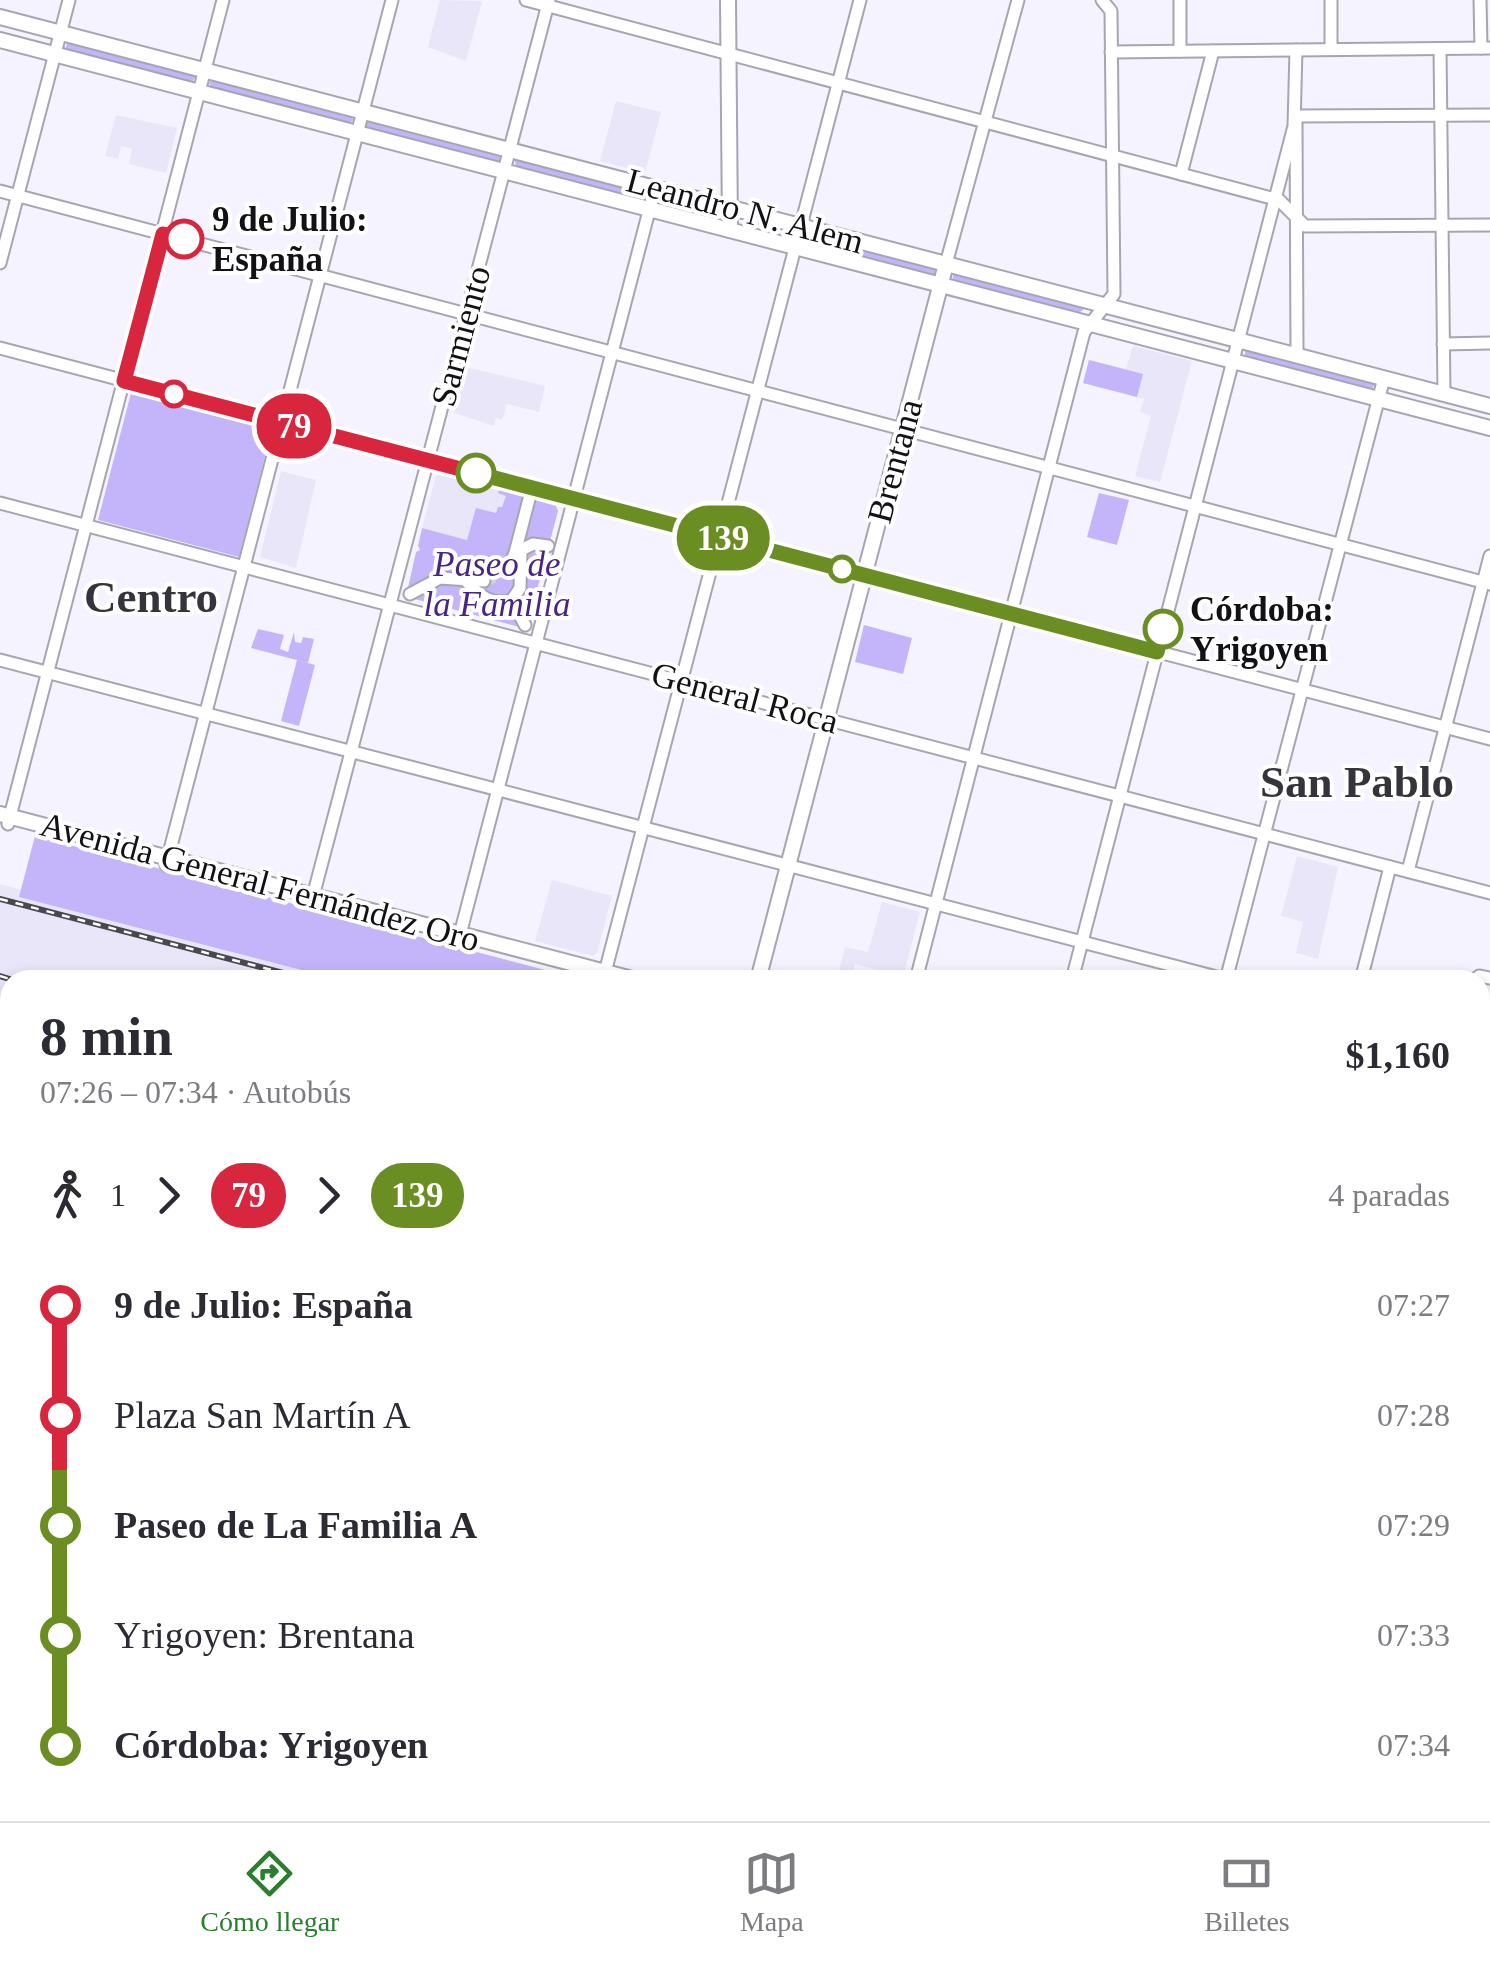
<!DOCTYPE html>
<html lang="es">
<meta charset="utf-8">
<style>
body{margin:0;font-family:"Times New Roman",serif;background:#f7f7f7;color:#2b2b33;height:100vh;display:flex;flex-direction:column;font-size:38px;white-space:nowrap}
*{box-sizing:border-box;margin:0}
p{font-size:32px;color:#7c7c81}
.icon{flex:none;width:55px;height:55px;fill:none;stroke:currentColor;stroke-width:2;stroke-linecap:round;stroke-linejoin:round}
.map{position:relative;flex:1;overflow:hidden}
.details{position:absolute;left:0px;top:970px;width:1490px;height:852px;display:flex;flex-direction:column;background:#fff;border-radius:30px 30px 0 0;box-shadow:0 5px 15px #0003}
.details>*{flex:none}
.badge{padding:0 20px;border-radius:32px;font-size:35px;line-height:65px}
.map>.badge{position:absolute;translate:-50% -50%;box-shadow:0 0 0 5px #fff}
.legs{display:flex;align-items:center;gap:15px;height:110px;padding:0 40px;font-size:32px}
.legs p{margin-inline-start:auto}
.summary{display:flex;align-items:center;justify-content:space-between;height:170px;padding:0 40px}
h1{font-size:55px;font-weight:700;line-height:75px}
ul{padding:0 40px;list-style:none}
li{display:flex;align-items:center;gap:35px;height:110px;font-size:38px}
li i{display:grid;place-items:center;width:15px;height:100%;margin:0 12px;background:currentColor}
li i::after{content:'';width:25px;height:25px;margin:-12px;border:8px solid;border-radius:50%;background:#fff}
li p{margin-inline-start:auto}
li:first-child i{background:linear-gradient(#0000 50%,currentColor 0)}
li:last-child i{background:linear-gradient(currentColor 50%,#0000 0)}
.tab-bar{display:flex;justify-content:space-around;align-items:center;height:140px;border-top:2px solid #e1e1e2;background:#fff;font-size:28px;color:#7c7c81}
.tab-bar a{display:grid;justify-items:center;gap:5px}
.tab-bar .selected{color:#297f2d}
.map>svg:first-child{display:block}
.built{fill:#e9e6f9}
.green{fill:#c4b5fb}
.forest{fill:#c4b5fa}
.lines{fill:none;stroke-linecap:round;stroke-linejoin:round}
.stream{stroke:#a28ee2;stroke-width:2.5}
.minor-tunnel{stroke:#d3d1dc;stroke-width:11;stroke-dasharray:11 5.5;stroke-linecap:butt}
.minor-casing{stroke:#a7a5b0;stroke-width:15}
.major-casing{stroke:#a7a5b0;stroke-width:18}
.minor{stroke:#fff;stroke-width:11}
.major{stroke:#fff;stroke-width:14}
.rail-casing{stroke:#49484e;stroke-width:6}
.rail{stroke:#fff;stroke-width:2.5;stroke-dasharray:8;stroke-linecap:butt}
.line-1-casing{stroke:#fff;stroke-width:22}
.line-2-casing{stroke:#fff;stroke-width:22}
.line-1{stroke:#d7263d;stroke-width:15}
.line-2{stroke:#6b8e23;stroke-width:15}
.stop-1-dot{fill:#fff;stroke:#d7263d;stroke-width:5}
.stop-2-dot{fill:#fff;stroke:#6b8e23;stroke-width:5}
.labels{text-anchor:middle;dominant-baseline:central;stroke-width:8;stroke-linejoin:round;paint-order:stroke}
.street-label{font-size:35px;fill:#121115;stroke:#fff}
.stop-label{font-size:35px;font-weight:bold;fill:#121115;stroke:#fff;text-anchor:start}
.park-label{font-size:35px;font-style:italic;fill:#472485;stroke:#fff}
.district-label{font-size:45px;font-weight:bold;fill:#35343c;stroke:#fff}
</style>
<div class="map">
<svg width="1490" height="1821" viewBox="0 0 1490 1821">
<rect width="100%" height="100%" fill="#f5f3ff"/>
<!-- built -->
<g class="built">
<polygon points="440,0 482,1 466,61 428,47"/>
<polygon points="616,101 661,112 645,173 600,161"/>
<polygon points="116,115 177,128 166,173 129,164 132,149 121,146 118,159 105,156"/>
<polygon points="1133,346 1192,361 1160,482 1135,476 1151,416 1140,412 1144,399 1083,383 1089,360 1126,369"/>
<polygon points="466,367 545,386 539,412 507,404 502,420 496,418 494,426 454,413"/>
<polygon points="281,471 316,480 296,568 260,557"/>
<polygon points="440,474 512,493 497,548 422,528 436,476"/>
<polygon points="1297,856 1338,867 1318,959 1296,953 1303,922 1281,916"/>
<polygon points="552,880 612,896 597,953 593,956 535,941"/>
<polygon points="0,884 21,890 20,897 340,980 10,980 10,1043 0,1041"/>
<polygon points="882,902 920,912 903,977 855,964 851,978 838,975 845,947 868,952"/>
<polygon points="10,1165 10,1328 0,1325 0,1194"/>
<polygon points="0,1726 10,1729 10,1812 113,1813 111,1821 0,1821"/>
</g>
<!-- green -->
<g class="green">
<polygon points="68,41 195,74 195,78 191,83 65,50"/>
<polygon points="214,78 352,115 353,120 348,125 214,90 209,83"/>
<polygon points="370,119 499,154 500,159 497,164 370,132 366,125"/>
<polygon points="517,158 644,191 645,197 641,201 516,169 515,161"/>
<polygon points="808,235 935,267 936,272 933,277 807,244"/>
<polygon points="954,272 1082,305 1083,310 1076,315 952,281"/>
<polygon points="1246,348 1373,382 1374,386 1370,391 1244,358"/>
<polygon points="1089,360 1143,374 1137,397 1083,383"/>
<polygon points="131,393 272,429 239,557 98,520"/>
<polygon points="499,490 556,506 558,511 528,624 523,628 411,598 407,592 416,552 420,550 418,546 422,528 467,540 476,508 496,513 498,507 502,507 506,496 498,493"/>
<polygon points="1099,493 1129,500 1117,545 1087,537"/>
<polygon points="864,625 912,638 903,674 855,662"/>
<polygon points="297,660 315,665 299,726 281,721"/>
<polygon points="35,836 583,980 340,980 19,897"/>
</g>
<!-- forest -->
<polygon class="forest" points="258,629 284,635 280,649 288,652 294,632 295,642 301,643 303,637 314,639 308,663 251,648"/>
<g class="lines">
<!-- stream -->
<g class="stream">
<polyline points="0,1337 10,1340"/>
<polyline points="1480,1583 1490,1545"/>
<polyline points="1480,1722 1490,1724"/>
<polyline points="1396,1821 1399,1812"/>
<polyline points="1418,1821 1420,1812"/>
</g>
<!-- minor-tunnel -->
<polyline class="minor-tunnel" points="484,581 498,576 509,567"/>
<!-- minor casing -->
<g class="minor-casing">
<g id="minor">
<polyline points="526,0 1279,200 1305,226 1490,225"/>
<polyline points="1331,0 1331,49"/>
<polyline points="1480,0 1481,48"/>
<polyline points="1440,49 1444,394"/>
<polyline points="1180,51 1180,0"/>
<polyline points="1111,52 1490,48"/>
<polyline points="1181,174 1213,51"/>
<polyline points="0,191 1490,584"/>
<polyline points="0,263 69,0"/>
<polyline points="946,264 1018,0"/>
<polyline points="1443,344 1490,343"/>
<polyline points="0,348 1490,739"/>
<polyline points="1297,355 1296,116 1490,115"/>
<polyline points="0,503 1490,893"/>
<polyline points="515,553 533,544 548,546"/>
<polyline points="509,567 515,553 529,499"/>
<path d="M466 581C479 595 492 607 512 600L520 588 521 550"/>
<polyline points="410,594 440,578 484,581"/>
<polyline points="512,600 525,625"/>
<polyline points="0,660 1228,980"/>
<polyline points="8,824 223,0"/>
<polyline points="166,865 392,0"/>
<polyline points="1408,871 1490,556"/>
<polyline points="311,904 549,0"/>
<polyline points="458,942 655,188"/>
<polyline points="603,980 860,0"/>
<polyline points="916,980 1084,332 1114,294 1111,11 1102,0"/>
<polyline points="1072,980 1294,126 1296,50"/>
<polyline points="1226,980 1384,378"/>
<polyline points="1361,980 1390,867"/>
<polyline points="1474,980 1479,976 1490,978"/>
<polyline points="1480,1046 1490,1048"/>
<polyline points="1480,1253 1490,1256"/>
<polyline points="0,1406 10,1409"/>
<polyline points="0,1503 10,1531"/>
<polyline points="1480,1525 1490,1486"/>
<polyline points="1480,1626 1490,1629"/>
<polyline points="0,1720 10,1723"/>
<polyline points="340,1812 371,1821"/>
<polyline points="656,1812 688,1821"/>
<polyline points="1299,1812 1331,1821"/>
<polyline points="443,1821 445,1812"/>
<polyline points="641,1821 643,1812"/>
<polyline points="787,1821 790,1812"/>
<polyline points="942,1821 944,1812"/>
<polyline points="994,1821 996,1812"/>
<polyline points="1100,1821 1102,1812"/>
<polyline points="1195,1821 1197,1812"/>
<polyline points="1404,1821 1406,1812"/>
</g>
</g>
<!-- major casing -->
<g class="major-casing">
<g id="major">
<polyline points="728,0 730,230"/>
<polyline points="0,17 1490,406"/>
<polyline points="0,40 1490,428"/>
<polyline points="0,814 636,980"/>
<polyline points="758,980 946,264"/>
<polyline points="0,1047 10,1050"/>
<polyline points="1480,1321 1490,1324"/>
<polyline points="552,1821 554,1812"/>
</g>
</g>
<!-- minor -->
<use href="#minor" class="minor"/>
<!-- major -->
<use href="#major" class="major"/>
<!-- rail casing -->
<g class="rail-casing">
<g id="rail">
<polyline points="0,899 310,980"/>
<polyline points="0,976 13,980"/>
<polyline points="1480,1282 1490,1285"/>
</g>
</g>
<!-- rail -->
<use href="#rail" class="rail"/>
</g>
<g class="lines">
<!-- line-1 casing -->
<g class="line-1-casing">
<polyline id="line-1" points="184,239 163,234 124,381 476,473"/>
</g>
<!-- line-2 casing -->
<g class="line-2-casing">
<polyline id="line-2" points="476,473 1157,652 1163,629"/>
</g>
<!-- line-1 -->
<use href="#line-1" class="line-1"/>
<!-- line-2 -->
<use href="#line-2" class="line-2"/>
</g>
<!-- markers -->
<g class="stop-1-dot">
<circle cx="184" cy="239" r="18"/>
<circle cx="174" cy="394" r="12"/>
</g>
<g class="stop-2-dot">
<circle cx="476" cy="473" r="18"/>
<circle cx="842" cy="569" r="12"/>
<circle cx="1163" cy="629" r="18"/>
</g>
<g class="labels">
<!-- street labels -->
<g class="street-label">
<text transform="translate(745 211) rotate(15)">Leandro N. Alem</text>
<text transform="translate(461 336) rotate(-75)">Sarmiento</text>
<text transform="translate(895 461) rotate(-75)">Brentana</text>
<text transform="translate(745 698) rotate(15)">General Roca</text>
<text transform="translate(260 882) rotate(15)">Avenida General Fernández Oro</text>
</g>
<!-- stop labels -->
<g class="stop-label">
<text x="212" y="219">9 de Julio:<tspan x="212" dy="40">España</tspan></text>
<text x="1190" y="609">Córdoba:<tspan x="1190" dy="40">Yrigoyen</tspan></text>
</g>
<!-- park labels -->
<g class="park-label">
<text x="497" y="564">Paseo de<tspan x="497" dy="40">la Familia</tspan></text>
</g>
<!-- district labels -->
<g class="district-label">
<text x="151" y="597">Centro</text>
<text x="1357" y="782">San Pablo</text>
</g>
</g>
</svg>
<b class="badge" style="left:294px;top:426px;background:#d7263d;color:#fff">79</b>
<b class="badge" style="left:723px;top:538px;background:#6b8e23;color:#fff">139</b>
<section class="details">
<div class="summary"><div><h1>8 min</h1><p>07:26 – 07:34 · Autobús</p></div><b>$1,160</b></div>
<div class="legs"><svg class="icon" aria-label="walk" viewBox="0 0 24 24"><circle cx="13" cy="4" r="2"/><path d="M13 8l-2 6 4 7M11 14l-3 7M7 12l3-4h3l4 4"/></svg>1<svg class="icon" aria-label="forward" viewBox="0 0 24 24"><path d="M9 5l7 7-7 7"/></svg><b class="badge" style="background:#d7263d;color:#fff">79</b><svg class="icon" aria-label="forward" viewBox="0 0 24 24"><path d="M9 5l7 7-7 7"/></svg><b class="badge" style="background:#6b8e23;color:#fff">139</b><p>4 paradas</p></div>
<ul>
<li><i style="color:#d7263d"></i><b>9 de Julio: España</b><p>07:27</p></li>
<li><i style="color:#d7263d"></i><span>Plaza San Martín A</span><p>07:28</p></li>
<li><i style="color:#6b8e23"></i><b>Paseo de La Familia A</b><p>07:29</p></li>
<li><i style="color:#6b8e23"></i><span>Yrigoyen: Brentana</span><p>07:33</p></li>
<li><i style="color:#6b8e23"></i><b>Córdoba: Yrigoyen</b><p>07:34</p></li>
</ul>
</section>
</div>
<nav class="tab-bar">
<a class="selected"><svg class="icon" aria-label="directions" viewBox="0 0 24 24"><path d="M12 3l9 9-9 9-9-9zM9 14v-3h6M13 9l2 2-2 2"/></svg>Cómo llegar</a>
<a><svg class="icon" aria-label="map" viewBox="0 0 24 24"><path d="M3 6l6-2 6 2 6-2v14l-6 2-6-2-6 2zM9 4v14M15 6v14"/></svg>Mapa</a>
<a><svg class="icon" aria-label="tickets" viewBox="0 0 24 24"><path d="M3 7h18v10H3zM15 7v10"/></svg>Billetes</a>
</nav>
